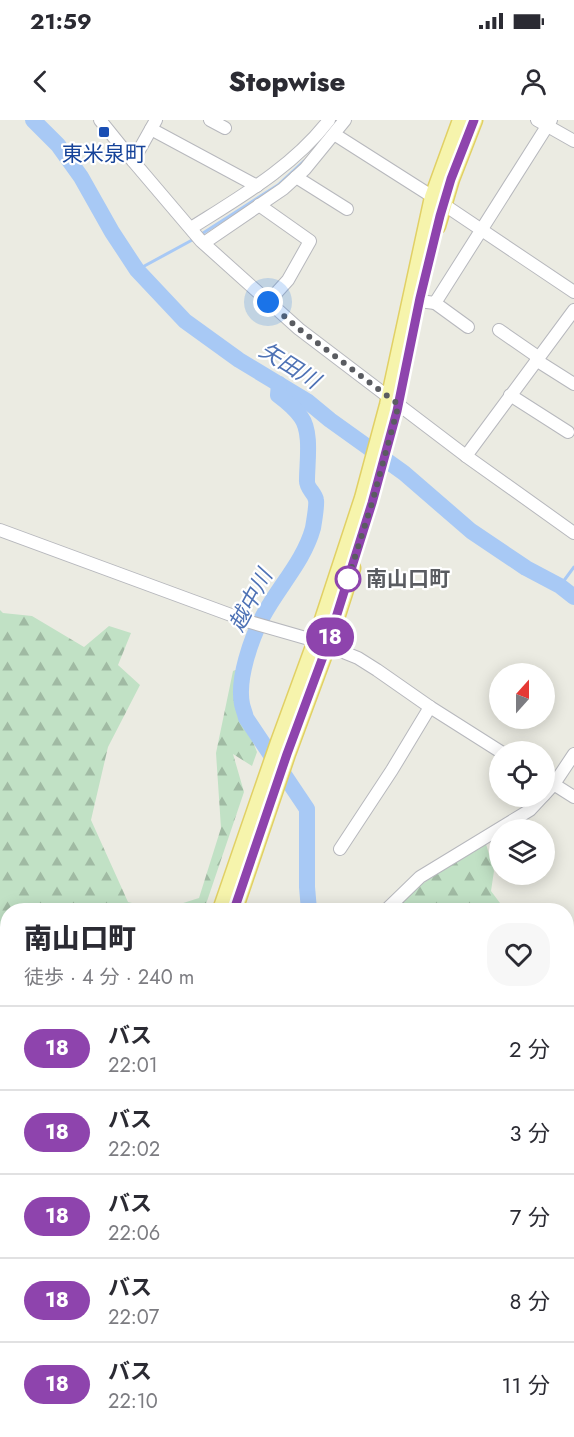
<!DOCTYPE html>
<html lang="ja">
<meta charset="utf-8">
<style>
body{margin:0;font-family:Jost,"Noto Sans JP",sans-serif;background:#f7f7f7;color:#2b2b33;height:100vh;display:flex;flex-direction:column;font-size:22px;white-space:nowrap}
*{box-sizing:border-box;margin:0}
p{font-size:20px;color:#7c7c81}
.icon{flex:none;width:33px;height:33px;fill:none;stroke:currentColor;stroke-width:2;stroke-linecap:round;stroke-linejoin:round}
.map{position:relative;flex:1;overflow:hidden}
.sheet{position:absolute;left:0px;top:783px;width:574px;height:534px;display:flex;flex-direction:column;background:#fff;border-radius:24px 24px 0 0;box-shadow:0 3px 15px #0003}
.sheet>*{flex:none}
.badge{padding:0 12px;border-radius:20px;font-size:21px;line-height:39px}
.needle{width:39px;rotate:21deg}
.controls{position:absolute;left:489px;top:543px;display:grid;gap:12px}
.controls a{display:grid;place-items:center;width:66px;height:66px;border-radius:50%;background:#fff;box-shadow:0 3px 15px #0003;font-size:30px}
.you{position:absolute;width:30px;height:30px;margin:-15px;border:4px solid #fff;border-radius:50%;background:#1a73e8;box-shadow:0 0 0 9px #1a73e833}
.map>.badge{position:absolute;translate:-50% -50%;box-shadow:0 0 0 3px #fff}
.round{display:grid;place-items:center;flex:none;width:63px;height:63px;border-radius:24px;background:#f7f7f7}
.head{display:flex;align-items:center;justify-content:space-between;height:102px;padding:0 24px}
h1{font-size:28px;font-weight:800;line-height:45px}
ul{padding:0;list-style:none}
li{display:flex;align-items:center;gap:18px;height:84px;padding:0 24px;border-top:2px solid #e1e1e2}
li div{flex:1}
li b{display:block;font-size:22px}
li em{font-style:normal}
li .badge{min-width:66px;font-weight:700;text-align:center}
.status{display:flex;justify-content:space-between;align-items:center;height:42px;padding:0 30px;background:#fff;direction:ltr}
.status svg{height:16px;fill:currentColor}
header{display:flex;justify-content:space-between;align-items:center;height:78px;padding:0 24px;background:#fff;font-size:27px;font-weight:800}
.map>svg:first-child{display:block}
.forest{fill:url(#forest-firs)}
.lines{fill:none;stroke-linecap:round;stroke-linejoin:round}
.stream{stroke:#a8c9f5;stroke-width:3}
.river{stroke:#a8c9f5;stroke-width:16}
.minor-casing{stroke:#b7b8bd;stroke-width:14}
.major-casing{stroke:#e1d065;stroke-width:19}
.minor{stroke:#fff;stroke-width:12}
.major{stroke:#f6f4ac;stroke-width:16}
.line-casing{stroke:#fff;stroke-width:14}
.line{stroke:#8e44ad;stroke-width:9}
.walk{stroke:#5a5c61;stroke-width:6;stroke-dasharray:0 10.8}
.transit-dot{fill:#1a4fb4;stroke:#fff;stroke-width:2}
.stop-dot{fill:#fff;stroke:#8e44ad;stroke-width:3}
.labels{text-anchor:middle;dominant-baseline:central;stroke-width:4.5;stroke-linejoin:round;paint-order:stroke}
.transit-label{font-size:21px;fill:#164399;stroke:#fff}
.stop-label{font-size:21px;font-weight:bold;fill:#5a5c61;stroke:#fff;text-anchor:start}
.water-label{font-size:22px;font-style:italic;fill:#4e72b5;stroke:#fff}
</style>
<div class="status"><b>21:59</b><svg viewBox="0 0 49 12"><path d="M0 12V9h3v3zM5 12V6h3v6zM10 12V3h3v9zM15 12V0h3v12zM26 1h20v11H26zM47 4h2v5h-2z"/></svg></div>
<header><svg class="icon" aria-label="back" viewBox="0 0 24 24"><path d="M15 5l-7 7 7 7"/></svg>Stopwise<svg class="icon" aria-label="person" viewBox="0 0 24 24"><circle cx="12" cy="8" r="4"/><path d="M4 21q1-7 8-7t8 7"/></svg></header>
<div class="map">
<svg width="574" height="1317" viewBox="0 0 574 1317">
<defs>
<pattern id="forest-firs" width="22" height="20" patternUnits="userSpaceOnUse" patternTransform="scale(1.5)"><rect width="22" height="20" fill="#c1e1c5"/><path d="M5 1l3.5 6h-7zM16 11l3.5 6h-7z" fill="#a0baa3"/></pattern>
</defs>
<rect width="100%" height="100%" fill="#ebebe2"/>
<!-- forest -->
<g class="forest">
<polygon points="0,490 3,493 32,496 84,527 109,506 131,513 118,545 140,565 108,627 91,700 128,782 161,790 199,778 221,708 216,633 233,551 241,549 237,583 257,632 252,646 233,634 244,672 204,790 8,790 8,1310 26,1310 23,1317 0,1317"/>
<polygon points="486,724 494,751 491,771 500,783 497,790 471,790 456,787 452,790 395,790 407,775 443,749"/>
<polygon points="567,966 574,968 574,1317 190,1317 196,1310 567,1310"/>
<polygon points="71,1310 135,1310 117,1317 69,1317"/>
</g>
<g class="lines">
<!-- stream -->
<g class="stream">
<polyline points="200,115 278,65 304,41"/>
<polyline points="137,150 194,119"/>
<polyline points="560,466 574,447"/>
</g>
<!-- river -->
<g class="river">
<polyline points="33,0 58,25 81,57 112,112 137,150 185,201 239,240 307,281 330,300 404,353 471,411 526,448 560,466 574,477"/>
<path d="M279 264 278 275C286 281 295 288 301 297 312 312 307 342 307 360 306 368 315 373 316 380 317 385 314 402 313 408 304 441 279 466 263 496 251 519 237 559 242 584 243 589 245 593 246 598L307 689V767L309 790"/>
<polyline points="207,1317 212,1310"/>
</g>
<!-- minor casing -->
<g class="minor-casing">
<g id="minor">
<polyline points="100,0 133,41 201,121 299,209 466,336 574,413"/>
<polyline points="210,0 225,8"/>
<polyline points="537,0 574,21"/>
<polyline points="151,9 257,66"/>
<polyline points="334,14 433,77"/>
<polyline points="133,41 156,0"/>
<polyline points="296,57 347,89"/>
<polyline points="443,84 574,172"/>
<polyline points="259,85 310,121 288,160 268,182"/>
<path d="M191 108C240 77 293 47 329 0"/>
<polyline points="204,123 283,69 305,49 345,0"/>
<polyline points="419,181 435,183 551,0"/>
<polyline points="435,183 468,207"/>
<polyline points="499,210 538,237"/>
<polyline points="536,240 574,264"/>
<polyline points="510,275 568,312"/>
<polyline points="466,336 574,190"/>
<polyline points="0,410 250,502 316,521 358,538 377,550 430,587 501,632"/>
<polyline points="544,658 574,677"/>
<polyline points="544,675 554,664 574,634"/>
<polyline points="340,729 392,650 430,587"/>
<polyline points="386,790 420,757 530,690 543,676"/>
</g>
</g>
<!-- major casing -->
<g class="major-casing">
<g id="major">
<polyline points="437,106 451,59 474,0"/>
<polyline points="221,790 279,622 316,521 363,378 388,285 433,77 461,0"/>
<polyline points="234,790 287,634 327,526 352,448"/>
<polyline points="40,1317 42,1310"/>
<polyline points="52,1317 55,1310"/>
</g>
</g>
<!-- minor -->
<use href="#minor" class="minor"/>
<!-- major -->
<use href="#major" class="major"/>
</g>
<g class="lines">
<!-- line casing -->
<g class="line-casing">
<polyline id="line" points="234,790 287,634 327,526 372,383 397,291 420,178 440,96 451,59 474,0"/>
</g>
<!-- line -->
<use href="#line" class="line"/>
<!-- walk -->
<polyline class="walk" points="268,182 299,209 398,284 397,291 372,383 348,459"/>
</g>
<!-- markers -->
<rect class="transit-dot" x="98" y="6" width="12" height="12" rx="3"/>
<circle class="stop-dot" cx="348" cy="459" r="12"/>
<g class="labels">
<!-- transit labels -->
<g class="transit-label">
<text x="104" y="34">東米泉町</text>
</g>
<!-- stop labels -->
<g class="stop-label">
<text x="366" y="459">南山口町</text>
</g>
<!-- water labels -->
<g class="water-label">
<text transform="translate(290 245) rotate(32)">矢田川</text>
<text transform="translate(250 480) rotate(-62)">越中川</text>
</g>
</g>
</svg>
<div class="controls">
<a><svg class="needle" viewBox="-14 -14 28 28"><path d="M0-13l5 13h-10z" fill="#e53935"/><path d="M0 13l5-13h-10z" fill="#7c7c81"/></svg></a>
<a><svg class="icon" aria-label="locate" viewBox="0 0 24 24"><circle cx="12" cy="12" r="6"/><path d="M12 2v4M12 18v4M2 12h4M18 12h4"/></svg></a>
<a><svg class="icon" aria-label="layers" viewBox="0 0 24 24"><path d="M12 4l9 5-9 5-9-5zM3 14l9 5 9-5"/></svg></a>
</div>
<div class="you" style="left:268px;top:182px"></div>
<b class="badge" style="left:330px;top:517px;background:#8e44ad;color:#fff">18</b>
<section class="sheet">
<div class="head"><div><h1>南山口町</h1><p>徒歩 · 4 分 · 240 m</p></div><a class="round"><svg class="icon" aria-label="heart" viewBox="0 0 24 24"><path d="M12 20l-8-8c-3-5 5-10 8-4 3-6 11-1 8 4z"/></svg></a></div>
<ul>
<li><span class="badge" style="background:#8e44ad;color:#fff">18</span><div><b>バス</b><p>22:01</p></div><em>2 分</em></li>
<li><span class="badge" style="background:#8e44ad;color:#fff">18</span><div><b>バス</b><p>22:02</p></div><em>3 分</em></li>
<li><span class="badge" style="background:#8e44ad;color:#fff">18</span><div><b>バス</b><p>22:06</p></div><em>7 分</em></li>
<li><span class="badge" style="background:#8e44ad;color:#fff">18</span><div><b>バス</b><p>22:07</p></div><em>8 分</em></li>
<li><span class="badge" style="background:#8e44ad;color:#fff">18</span><div><b>バス</b><p>22:10</p></div><em>11 分</em></li>
</ul>
</section>
</div>
